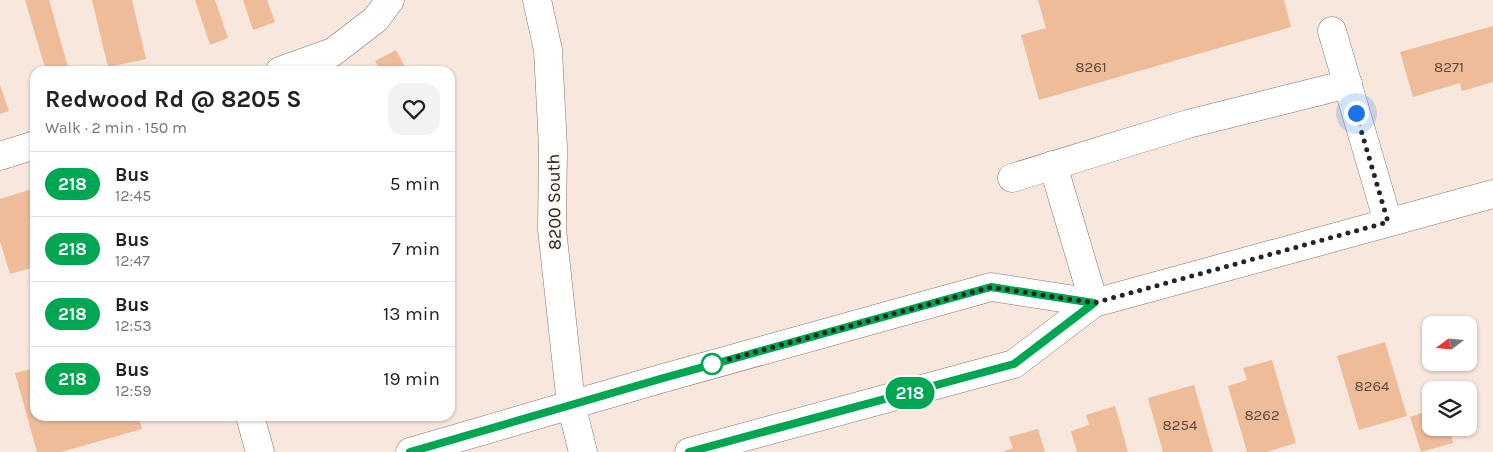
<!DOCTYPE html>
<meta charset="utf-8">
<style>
body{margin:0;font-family:Karla,sans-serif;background:#f2f2f2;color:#222;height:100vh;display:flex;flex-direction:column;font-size:19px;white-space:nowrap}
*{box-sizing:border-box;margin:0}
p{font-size:16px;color:#767676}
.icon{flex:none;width:28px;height:28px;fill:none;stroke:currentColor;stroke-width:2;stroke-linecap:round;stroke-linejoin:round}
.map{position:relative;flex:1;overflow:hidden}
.drawer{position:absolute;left:30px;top:66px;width:425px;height:355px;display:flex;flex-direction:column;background:#fff;border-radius:15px;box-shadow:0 1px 4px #0004}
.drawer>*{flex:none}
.badge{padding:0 10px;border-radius:16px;font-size:18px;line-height:32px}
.needle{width:32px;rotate:254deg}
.fabs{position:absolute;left:1422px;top:316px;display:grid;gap:10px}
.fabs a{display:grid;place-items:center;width:55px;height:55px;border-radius:10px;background:#fff;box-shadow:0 1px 4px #0004;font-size:25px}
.you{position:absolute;width:25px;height:25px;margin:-12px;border:4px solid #fff;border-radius:50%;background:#1a73e8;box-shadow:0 0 0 8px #1a73e833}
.map>.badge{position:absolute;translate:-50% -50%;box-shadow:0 0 0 2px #fff}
.round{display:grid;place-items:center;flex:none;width:52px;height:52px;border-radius:15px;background:#f2f2f2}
.head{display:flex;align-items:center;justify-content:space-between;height:85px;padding:0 15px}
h1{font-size:24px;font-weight:700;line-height:38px}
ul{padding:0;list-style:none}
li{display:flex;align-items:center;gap:15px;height:65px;padding:0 15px;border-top:1px solid #e0e0e0}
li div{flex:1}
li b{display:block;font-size:19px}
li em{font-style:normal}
li .badge{min-width:55px;font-weight:700;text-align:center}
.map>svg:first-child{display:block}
.building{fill:#eebc99}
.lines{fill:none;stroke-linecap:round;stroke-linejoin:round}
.minor-casing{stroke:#83746b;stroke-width:29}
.major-casing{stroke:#83746b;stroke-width:29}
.minor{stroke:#fff;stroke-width:28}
.major{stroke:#fff;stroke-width:28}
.line-casing{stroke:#fff;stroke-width:11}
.line{stroke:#00a651;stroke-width:8}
.walk{stroke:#2a2421;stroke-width:5;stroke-dasharray:0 9}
.stop-dot{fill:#fff;stroke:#00a651;stroke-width:2.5}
.labels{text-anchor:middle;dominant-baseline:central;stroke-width:4.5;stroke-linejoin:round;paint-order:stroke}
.number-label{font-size:15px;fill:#5b4a3f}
.street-label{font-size:18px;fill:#2a2421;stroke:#fdf7f3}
</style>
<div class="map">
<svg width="1493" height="452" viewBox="0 0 1493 452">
<rect width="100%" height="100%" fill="#f7e7dd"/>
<!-- building -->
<g class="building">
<polygon points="25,0 49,0 69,71 46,71"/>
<polygon points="92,0 132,0 146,59 108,67"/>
<polygon points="195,0 215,0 228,38 210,45"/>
<polygon points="243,0 267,0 275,22 253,30"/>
<polygon points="1038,0 1284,0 1291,27 1039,100 1021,35 1046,28"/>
<polygon points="1493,26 1493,82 1462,91 1460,83 1413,97 1400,52"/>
<polygon points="396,50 407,71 381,71 375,61"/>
<polygon points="0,85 9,111 0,114"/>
<polygon points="32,189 35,199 35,267 10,274 0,241 0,199"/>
<polygon points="1385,342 1407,416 1359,430 1337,356"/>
<polygon points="1272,360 1296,443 1267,452 1247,452 1228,386 1247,380 1243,368"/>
<polygon points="35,368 35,416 138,416 142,429 61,452 37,452 15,373"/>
<polygon points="1194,385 1213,452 1163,452 1148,398"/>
<polygon points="1115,406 1128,452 1077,452 1071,431 1089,425 1086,415"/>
<polygon points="1431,410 1431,428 1449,428 1453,443 1421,452 1410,417"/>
<polygon points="1038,429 1045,452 1002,452 1013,448 1009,437"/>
</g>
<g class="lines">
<!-- minor casing -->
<g class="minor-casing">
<g id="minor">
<polyline points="537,0 548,50 553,148 552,229 571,404 583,452"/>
<polyline points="1332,31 1388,222"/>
<polyline points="280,71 333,52 376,19 390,0"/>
<polyline points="0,156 35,145"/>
<polyline points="1053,165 1094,303"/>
<polyline points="1012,178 1188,124 1348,84"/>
<polyline points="250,416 260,452"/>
</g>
</g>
<!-- major casing -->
<g class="major-casing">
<g id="major">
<polyline points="410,452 660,379 991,287 1094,303"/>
<polyline points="689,452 1014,364 1094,303 1493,194"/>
</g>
</g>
<!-- minor -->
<use href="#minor" class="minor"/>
<!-- major -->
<use href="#major" class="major"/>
</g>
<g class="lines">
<!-- line casing -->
<g class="line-casing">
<polyline id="line" points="410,452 660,379 991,287 1094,303 1014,364 689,452"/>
</g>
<!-- line -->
<use href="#line" class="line"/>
<!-- walk -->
<polyline class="walk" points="712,364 991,287 1094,303 1388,222 1356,113"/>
</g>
<!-- markers -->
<circle class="stop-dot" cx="712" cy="364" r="10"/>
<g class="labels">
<!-- number labels -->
<g class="number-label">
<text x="1091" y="67">8261</text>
<text x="1449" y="67">8271</text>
<text x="1372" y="386">8264</text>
<text x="1262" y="415">8262</text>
<text x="1180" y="425">8254</text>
</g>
<!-- street labels -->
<g class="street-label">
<text transform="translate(554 202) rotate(-91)">8200 South</text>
</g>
</g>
</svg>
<div class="fabs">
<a><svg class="needle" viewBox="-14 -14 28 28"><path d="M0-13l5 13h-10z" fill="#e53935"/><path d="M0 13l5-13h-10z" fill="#767676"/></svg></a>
<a><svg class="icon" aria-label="layers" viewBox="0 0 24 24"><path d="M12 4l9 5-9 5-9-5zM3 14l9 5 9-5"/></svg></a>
</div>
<div class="you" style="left:1356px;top:113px"></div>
<b class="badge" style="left:910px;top:393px;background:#00a651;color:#fff">218</b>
<section class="drawer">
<div class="head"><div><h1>Redwood Rd @ 8205 S</h1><p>Walk · 2 min · 150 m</p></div><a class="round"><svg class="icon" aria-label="heart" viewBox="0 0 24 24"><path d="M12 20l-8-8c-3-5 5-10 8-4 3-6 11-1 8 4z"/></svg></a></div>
<ul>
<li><span class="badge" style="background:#00a651;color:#fff">218</span><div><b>Bus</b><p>12:45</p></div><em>5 min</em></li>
<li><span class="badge" style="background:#00a651;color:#fff">218</span><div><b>Bus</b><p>12:47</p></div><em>7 min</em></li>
<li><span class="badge" style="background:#00a651;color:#fff">218</span><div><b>Bus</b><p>12:53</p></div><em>13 min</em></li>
<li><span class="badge" style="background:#00a651;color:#fff">218</span><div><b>Bus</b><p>12:59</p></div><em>19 min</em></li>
</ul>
</section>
</div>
